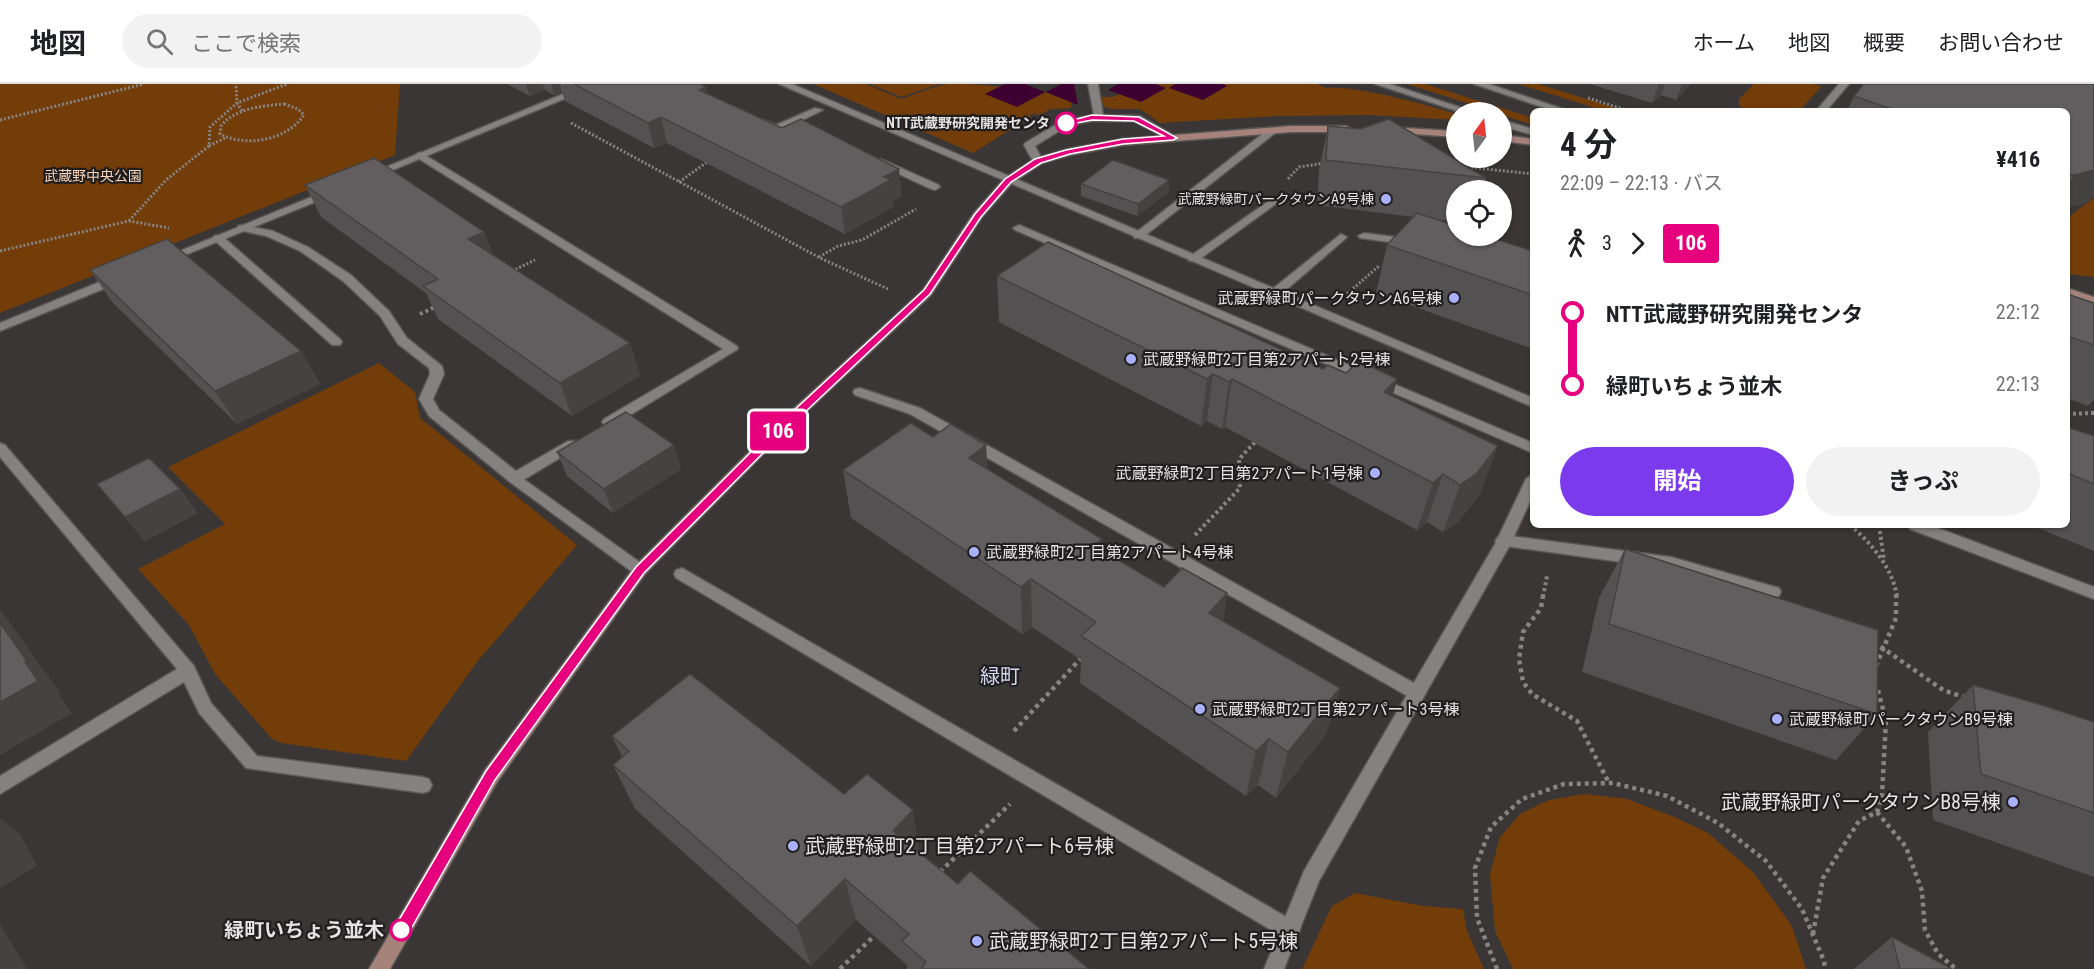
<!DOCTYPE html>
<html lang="ja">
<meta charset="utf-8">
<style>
body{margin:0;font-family:"Roboto Condensed","Noto Sans JP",sans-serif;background:#f2f2f2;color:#202124;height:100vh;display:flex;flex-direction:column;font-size:22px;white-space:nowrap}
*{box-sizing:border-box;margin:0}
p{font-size:20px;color:#757577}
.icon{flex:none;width:33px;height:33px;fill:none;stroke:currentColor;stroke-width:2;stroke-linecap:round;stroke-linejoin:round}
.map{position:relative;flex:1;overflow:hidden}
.details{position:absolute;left:1530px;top:24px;width:540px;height:420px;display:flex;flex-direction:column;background:#fff;border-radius:9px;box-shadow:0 2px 4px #0004}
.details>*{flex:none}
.badge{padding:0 12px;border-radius:4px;font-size:21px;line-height:39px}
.needle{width:39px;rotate:15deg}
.tools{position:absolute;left:1446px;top:18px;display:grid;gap:12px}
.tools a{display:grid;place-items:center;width:66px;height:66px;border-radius:50%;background:#fff;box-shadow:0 2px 4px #0004;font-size:30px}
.map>.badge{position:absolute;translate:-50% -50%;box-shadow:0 0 0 3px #fff}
.legs{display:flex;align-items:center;gap:9px;height:66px;padding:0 30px;font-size:20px}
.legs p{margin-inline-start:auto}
.head{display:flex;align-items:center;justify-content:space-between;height:102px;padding:0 30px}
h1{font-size:33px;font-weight:700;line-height:45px}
.primary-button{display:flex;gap:12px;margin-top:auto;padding:12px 30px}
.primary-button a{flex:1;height:69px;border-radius:36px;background:#7c3aed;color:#fff;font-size:24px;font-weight:700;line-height:69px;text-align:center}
.primary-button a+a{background:#f2f2f2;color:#202124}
ul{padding:0 30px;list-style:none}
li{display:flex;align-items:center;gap:21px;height:72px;font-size:22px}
li i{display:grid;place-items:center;width:9px;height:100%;margin:0 8px;background:currentColor}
li i::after{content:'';width:15px;height:15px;margin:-8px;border:4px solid;border-radius:50%;background:#fff}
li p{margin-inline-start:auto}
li:first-child i{background:linear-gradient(#0000 50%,currentColor 0)}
li:last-child i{background:linear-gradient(currentColor 50%,#0000 0)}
header{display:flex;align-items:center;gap:36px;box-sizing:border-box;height:84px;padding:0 30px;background:#fff;border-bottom:2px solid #e0e0e0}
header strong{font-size:28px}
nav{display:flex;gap:33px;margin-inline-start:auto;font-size:21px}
.search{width:420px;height:54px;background:#f2f2f2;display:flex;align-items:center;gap:15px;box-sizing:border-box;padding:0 21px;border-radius:33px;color:#757577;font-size:22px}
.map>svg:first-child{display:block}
.green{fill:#733d09}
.water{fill:#3d0031}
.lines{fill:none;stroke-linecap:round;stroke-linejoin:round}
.lane-casing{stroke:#585555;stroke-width:3}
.street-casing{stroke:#585555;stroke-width:3}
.secondary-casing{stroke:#585555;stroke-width:3}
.path-far2{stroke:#878484;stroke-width:3;stroke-dasharray:2 2;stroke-linecap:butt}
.path-far1{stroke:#878484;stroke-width:4;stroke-dasharray:3 3;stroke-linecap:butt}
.path{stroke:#878484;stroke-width:4.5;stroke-dasharray:4 4;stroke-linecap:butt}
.lane{fill:#858181;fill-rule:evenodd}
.street{fill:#858181;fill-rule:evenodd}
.secondary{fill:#a6837a;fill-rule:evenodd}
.wall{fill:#545152}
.shaded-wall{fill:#454242}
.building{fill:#625e5f;stroke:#454242;stroke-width:1.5}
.line-1{fill:#e6007e;stroke:#fff;stroke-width:1.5}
.stop-1-dot{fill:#fff;stroke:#e6007e;stroke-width:3}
.poi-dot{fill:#a9b0fc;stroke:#201e1e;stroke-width:2}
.labels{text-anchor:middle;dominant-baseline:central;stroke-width:4.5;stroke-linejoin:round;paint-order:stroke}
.far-stop-label{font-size:14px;font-weight:bold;fill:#e4e2e2;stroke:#201e1e;text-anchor:end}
.far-park-label{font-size:14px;fill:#fad4b9;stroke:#201e1e}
.far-poi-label{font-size:14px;fill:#e4e2e2;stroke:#201e1e;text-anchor:end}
.poi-label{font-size:16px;fill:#e4e2e2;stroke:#201e1e;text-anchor:start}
.quarter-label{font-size:20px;fill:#d4d8f5;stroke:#201e1e}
.near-poi-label{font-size:20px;fill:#e4e2e2;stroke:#201e1e;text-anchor:start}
.near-stop-label{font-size:20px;font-weight:bold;fill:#e4e2e2;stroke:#201e1e;text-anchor:end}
</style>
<header>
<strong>地図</strong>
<div class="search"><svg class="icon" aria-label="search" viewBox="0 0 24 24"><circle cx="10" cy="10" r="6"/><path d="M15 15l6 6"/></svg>ここで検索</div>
<nav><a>ホーム</a><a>地図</a><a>概要</a><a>お問い合わせ</a></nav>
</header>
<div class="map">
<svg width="2094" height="885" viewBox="0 0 2094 885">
<rect width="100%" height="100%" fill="#3a3636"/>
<!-- green -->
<g class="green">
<polygon points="0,0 400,0 395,71 0,229"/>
<path d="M813 0H866L901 15C916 10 932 3 947 0 967 0 1021 0 1032 15L1045 8 1071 18V24L1051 25 1039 31 1033 29 1027 35 973 69Z"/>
<polygon points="870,0 939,0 901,13"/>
<path d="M1142 0H1317L1326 4C1349 0 1429 21 1456 30V36L1369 31 1278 32 1160 39 1140 25H1114L1091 20 1099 13H1113Z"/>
<polygon points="1407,0 1425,0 1533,34 1533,41 1502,31 1502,28 1495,28"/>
<polygon points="1518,0 1538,0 1626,27 1605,27"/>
<polygon points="1754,0 1813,0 1822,2 1799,27 1746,27 1739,22 1739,15"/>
<polygon points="2094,114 2094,193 2067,190 2067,139 2071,131"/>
<polygon points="379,279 415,308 420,334 577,461 477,578 406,677 281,659 272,655 215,590 189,541 138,485 225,440 168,383"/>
<polygon points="1585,710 1627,715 1677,734 1708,749 1753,788 1792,842 1806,885 1513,885 1495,847 1490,790 1500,753 1520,730 1549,716"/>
<polygon points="1355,809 1423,822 1463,825 1467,847 1484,885 1302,885 1332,822"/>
</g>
<!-- water -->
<g class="water">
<polygon points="1005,0 1025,0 1045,8 1017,23 985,10"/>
<polygon points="1061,0 1074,0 1078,21 1046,8"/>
<polygon points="1118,0 1156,0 1166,4 1141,18 1108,6"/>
<polygon points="1175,0 1223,0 1227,2 1203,16 1169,4"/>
</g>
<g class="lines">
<!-- lane casing -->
<g class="lane-casing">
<g id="lane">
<polygon points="1088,0 1098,0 1103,31 1140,32 1178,54 1169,56 1134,37 1092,37 1069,41 1035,62 1043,77 1034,79 1024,61 1025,59 1062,37 1094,31"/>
<polygon points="1375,0 1390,0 1474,28 1460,28"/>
<polygon points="1474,0 1489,0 1569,27 1554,27"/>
<polygon points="1839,0 1849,0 1826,27 1816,27"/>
<polygon points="815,24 823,26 780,47 772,47 758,39 763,36 776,41"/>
<polygon points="1502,36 1533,45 1533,51 1502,42"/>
<polygon points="1270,44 1279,46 1142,154 1134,154 1134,150"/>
<polygon points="420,68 737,262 738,265 614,341 604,341 602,338 604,335 723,265 416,73 415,71"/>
<polygon points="881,75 939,101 940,103 935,106 931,105 877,80 876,78"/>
<polygon points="1273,114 1277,115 1277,119 1197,177 1189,177 1189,173"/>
<polygon points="242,141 273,147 308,163 351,191 389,227 407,254 442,282 444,290 433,315 439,326 516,387 568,357 578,357 580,360 578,363 520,398 510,398 429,332 419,315 430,290 429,284 398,260 380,232 343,197 300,167 266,152 238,146 238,142"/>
<polygon points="1019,141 1533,359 1533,369 1015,146 1013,144"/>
<polygon points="1364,149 1411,155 1417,158 1411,161 1360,154 1358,152"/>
<polygon points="1341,150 1347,153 1345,155 1278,213 1270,213 1270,207"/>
<polygon points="218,151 222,152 340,255 342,258 340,261 332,261 214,156 214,152"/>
<polygon points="860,304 920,324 1423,604 1426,609 1423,614 1417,616 1411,614 910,330 855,311 853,308 855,305"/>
<polygon points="0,359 5,361 194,582 211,619 257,672 423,693 429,695 432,701 429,707 423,709 246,684 199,629 184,598 0,710 0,692 177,585 0,373"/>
<polygon points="1503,451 1671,473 1779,504 1781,508 1779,512 1773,514 1671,485 1498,461 1495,457 1498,453"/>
<polygon points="682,484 1297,839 1300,846 1297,853 1290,856 1283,853 676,494 674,490 676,486"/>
</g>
</g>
<!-- street casing -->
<g class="street-casing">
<g id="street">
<polygon points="587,0 600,0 376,93 368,93 367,91"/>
<polygon points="779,0 792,0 1533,314 1533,323"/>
<polygon points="331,105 335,106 335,110 168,178 164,180 158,176"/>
<polygon points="119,190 123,191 123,197 0,247 0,239"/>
<polygon points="515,389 645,482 648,486 645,490 635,490 510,398 508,394 510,390"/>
<polygon points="1533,390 1533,411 1510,461 1319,797 1284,885 1264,885 1304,787 1495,460 1526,395"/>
<polygon points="1908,441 1930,441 2094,503 2094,515 1910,445"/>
</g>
</g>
<!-- secondary casing -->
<g class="secondary-casing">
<g id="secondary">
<polygon points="1291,42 1346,42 1351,45 1346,48 1291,48 1123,61 1070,71 1042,79 1012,99 982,133 931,211 786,347 645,490 497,698 390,885 369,885 485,686 635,482 776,341 923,206 974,129 1004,95 1034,75 1068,65 1123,55"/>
<polygon points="1388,43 1456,47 1456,53 1384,48 1383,46"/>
<polygon points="1502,51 1533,55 1533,61 1502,57"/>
<polygon points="2067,204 2094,213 2094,221 2067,212"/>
</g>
</g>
<!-- path-far2 -->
<g class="path-far2">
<polyline points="1588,14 1629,27"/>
<path d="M284 20 298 25 304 31C287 56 247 64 220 50L221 42C235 24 262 22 284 20Z"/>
<polyline points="242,27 237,19 287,0"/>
<polyline points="0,36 144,0"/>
<polyline points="571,39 820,174 888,205"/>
<polyline points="209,62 225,54"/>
<polyline points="1467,83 1533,90"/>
<polyline points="1288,95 1299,83 1325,79"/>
<polyline points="679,98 710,76"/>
<polyline points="129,137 166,96 209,62 210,43 237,19 236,0"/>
<polyline points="0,167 129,137 169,144"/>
<polyline points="819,173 838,162 862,156 916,125"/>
<polyline points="512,187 535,176"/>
<polyline points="1347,210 1380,181"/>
<polyline points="432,224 437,222"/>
</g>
<!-- path-far1 -->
<g class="path-far1">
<polyline points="420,230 435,223"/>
<polyline points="2067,330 2094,329"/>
<path d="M1850 441C1871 459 1893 484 1897 513"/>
<polyline points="1879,441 1884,476"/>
<polyline points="1195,451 1240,404 1239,375 1256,357"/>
<polyline points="1543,513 1547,492"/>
</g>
<!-- path -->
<g class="path">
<polyline points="1543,511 1541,524 1523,548 1519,575 1523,598 1532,610 1577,637 1609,699"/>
<polyline points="1874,558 1943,606 1967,614"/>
<polyline points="1876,582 1896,534 1896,511"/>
<polyline points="1014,647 1082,573"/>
<polyline points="1877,728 1906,763 1922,807 1925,846 1938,870 1956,885"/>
<polyline points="940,788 1010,720"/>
<polyline points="1813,850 1823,794 1859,737 1877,728 1882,711 1886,636 1877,603"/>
<polyline points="840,885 876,850"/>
<polyline points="1497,885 1477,834 1475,784 1491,743 1522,715 1564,700 1613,699 1667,712 1718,739 1766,777 1802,825 1824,877 1825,885"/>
</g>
<!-- lane -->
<use href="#lane" class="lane"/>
<!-- street -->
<use href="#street" class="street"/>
<!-- secondary -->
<use href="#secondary" class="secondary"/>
</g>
<!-- wall -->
<g class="wall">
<polygon points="507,0 700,0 706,3 707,10 902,112 893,116 893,123 845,150 667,59 654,64 565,17 562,8 554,11 545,6 530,12"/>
<polygon points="1590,0 1691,0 1676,16 1661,11 1652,19"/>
<polygon points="2094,0 2086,119 2067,124 2067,27 1847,27 1854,12"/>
<polygon points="1328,42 1486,94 1482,106 1456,106 1456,138 1436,135 1533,167 1533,265 1376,209 1387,161 1414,133 1317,121 1319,86"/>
<polygon points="1169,96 1169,108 1137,132 1081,112 1081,100"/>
<polygon points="305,101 484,148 493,171 630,259 640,292 572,332 438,235 426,209 321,133"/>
<polygon points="90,186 301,267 320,300 237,340 113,219"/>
<polygon points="997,192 1323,285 1346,289 1397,295 1393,312 1480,410 1459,437 1443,448 1427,438 1417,446 1225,343 1222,345 1207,337 1201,342 999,238"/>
<polygon points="2067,210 2094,219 2094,315 2088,322 2067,314"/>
<polygon points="2067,343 2094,352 2094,467 2031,441 2067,441"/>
<polygon points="674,361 681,385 613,429 567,392 557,368"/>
<polygon points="988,385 1102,455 1101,466 1164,503 1227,509 1223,537 1340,604 1326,650 1276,714 1258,701 1246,712 1080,599 1081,576 1032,543 1022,550 851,434 843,386"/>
<polygon points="97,400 180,405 198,429 145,457"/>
<polygon points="1625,465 1877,630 1836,676 1582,588 1599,514"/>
<polygon points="1973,601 2094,638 2094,793 1933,736 1928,648"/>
<polygon points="612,652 920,769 958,800 1089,885 907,885 907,881 856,836 811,882 635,725 613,681 622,673"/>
<polygon points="1892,853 1952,885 1854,885"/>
</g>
<!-- shaded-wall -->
<g class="shaded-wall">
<polygon points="526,0 543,0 545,6 530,12"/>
<polygon points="551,0 560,0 562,8 554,11"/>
<polygon points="1659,0 1665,0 1661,11 1652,19"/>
<polygon points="1682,0 1691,0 1676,16"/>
<polygon points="706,3 711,28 699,6"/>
<polygon points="661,33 667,59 654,64 648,39"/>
<polygon points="899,85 902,112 893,116 893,123 845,150 841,123 884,93"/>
<polygon points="2094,86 2094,113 2086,119 2067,124 2067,102 2074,91"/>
<polygon points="1169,96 1169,108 1137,132 1138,120"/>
<polygon points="484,148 496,180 468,155"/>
<polygon points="630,259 640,292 572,332 560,299"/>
<polygon points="301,267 320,300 237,340 215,307"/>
<polygon points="1213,290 1207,337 1201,342 1207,295"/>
<polygon points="1232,295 1225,343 1222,345 1229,298"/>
<polygon points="1397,295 1384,342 1384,308"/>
<polygon points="674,361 681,385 613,429 604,405"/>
<polygon points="986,361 989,409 969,374"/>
<polygon points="1498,362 1480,410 1459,437 1443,448 1460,401"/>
<polygon points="1443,390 1427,438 1417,446 1433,399"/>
<polygon points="180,405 198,429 145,457 125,433"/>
<polygon points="1102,455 1099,503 1094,462"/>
<polygon points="1031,495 1032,543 1022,550 1021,503"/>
<polygon points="1227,509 1219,557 1209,529"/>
<polygon points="0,525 61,610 59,611 72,629 0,671 0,618 25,578 0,539"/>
<polygon points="1340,604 1326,650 1276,714 1288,668"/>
<polygon points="1269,655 1258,701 1246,712 1256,667"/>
<polygon points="913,726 920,770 893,747"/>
<polygon points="0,734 20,750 37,782 0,804"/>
<polygon points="845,795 856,836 811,882 797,842"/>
<polygon points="0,840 27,885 0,885"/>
</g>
<!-- building -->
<g class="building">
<polygon points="574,0 700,0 706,3 699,6 782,44 801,35 899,85 884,93 891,96 841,123 661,33 648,39"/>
<polygon points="1864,0 2094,0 2094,86 2074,91 2067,91 2067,27 1897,27 1854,12"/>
<polygon points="1389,35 1486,94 1326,76 1328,42 1360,45"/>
<polygon points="374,74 484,148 468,155 630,259 560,299 423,202 438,195 305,101"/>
<polygon points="1113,76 1169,96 1138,120 1081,100"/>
<polygon points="1417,129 1456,142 1456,152 1486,152 1533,167 1533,211 1387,161"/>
<polygon points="167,155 301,267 215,307 90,186"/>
<polygon points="1048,158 1323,285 1328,281 1346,289 1359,277 1397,295 1384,308 1498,362 1477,389 1460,401 1443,390 1433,399 1232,295 1229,298 1213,290 1207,295 997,192"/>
<polygon points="2067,210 2094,219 2094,261 2067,252"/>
<polygon points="626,328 674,361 604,405 557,368"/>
<polygon points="911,339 933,353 951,340 986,361 969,374 1102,455 1094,462 1164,503 1182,484 1227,509 1209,529 1340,604 1288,668 1269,655 1256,667 1081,552 1096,538 1031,495 1021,503 843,386"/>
<polygon points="2067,343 2094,352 2094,400 2067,389"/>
<polygon points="149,374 180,405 125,433 97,400"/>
<polygon points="1625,465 1878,546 1877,630 1609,540"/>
<polygon points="0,539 27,577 25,578 38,597 0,618"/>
<polygon points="690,590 844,710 867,690 913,726 893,747 958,800 970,787 1089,885 921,885 926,878 902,857 909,850 845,795 797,842 613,681 629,667 612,652"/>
<polygon points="1973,601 2045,622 2094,638 2094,729 1981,690"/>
<polygon points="1892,853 1952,885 1900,885"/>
</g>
<!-- line-1 -->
<polygon class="line-1" points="1092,31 1139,33 1177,54 1173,56 1123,60 1070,70 1041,79 1011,98 981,133 930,210 785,347 644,489 495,696 407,852 401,854 396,852 394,846 396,841 486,687 636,483 777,342 924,206 975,130 1005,95 1035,75 1066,66 1123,55 1164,52 1134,37 1092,36 1066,41 1062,39"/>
<!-- markers -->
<g class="stop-1-dot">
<circle cx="1066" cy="39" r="10"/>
<circle cx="401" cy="846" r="10"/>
</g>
<g class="poi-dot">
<circle cx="1386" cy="115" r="6"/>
<circle cx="1454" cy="214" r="6"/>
<circle cx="1131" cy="275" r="6"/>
<circle cx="1375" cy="389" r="6"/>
<circle cx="974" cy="468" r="6"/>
<circle cx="1200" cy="625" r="6"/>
<circle cx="1777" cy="635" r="6"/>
<circle cx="2013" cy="718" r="6"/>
<circle cx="793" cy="762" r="6"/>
<circle cx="977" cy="857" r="6"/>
</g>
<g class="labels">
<!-- far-stop labels -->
<g class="far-stop-label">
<text x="1050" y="39">NTT武蔵野研究開発センタ</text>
</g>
<!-- far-park labels -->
<g class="far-park-label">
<text x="93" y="92">武蔵野中央公園</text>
</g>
<!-- far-poi labels -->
<g class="far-poi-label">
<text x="1374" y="115">武蔵野緑町パークタウンA9号棟</text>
</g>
<!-- poi labels -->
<g class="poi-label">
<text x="1442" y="214" text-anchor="end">武蔵野緑町パークタウンA6号棟</text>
<text x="1143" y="275">武蔵野緑町2丁目第2アパート2号棟</text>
<text x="1363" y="389" text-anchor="end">武蔵野緑町2丁目第2アパート1号棟</text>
<text x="986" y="468">武蔵野緑町2丁目第2アパート4号棟</text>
<text x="1212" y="625">武蔵野緑町2丁目第2アパート3号棟</text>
<text x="1789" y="635">武蔵野緑町パークタウンB9号棟</text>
</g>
<!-- quarter labels -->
<g class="quarter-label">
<text x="1000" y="592">緑町</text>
</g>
<!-- near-poi labels -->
<g class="near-poi-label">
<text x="2001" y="718" text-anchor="end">武蔵野緑町パークタウンB8号棟</text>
<text x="805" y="762">武蔵野緑町2丁目第2アパート6号棟</text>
<text x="989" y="857">武蔵野緑町2丁目第2アパート5号棟</text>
</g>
<!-- near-stop labels -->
<g class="near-stop-label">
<text x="384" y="846">緑町いちょう並木</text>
</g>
</g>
</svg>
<div class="tools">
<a><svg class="needle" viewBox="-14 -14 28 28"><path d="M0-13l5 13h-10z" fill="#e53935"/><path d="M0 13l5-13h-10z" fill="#757577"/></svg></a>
<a><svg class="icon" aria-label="locate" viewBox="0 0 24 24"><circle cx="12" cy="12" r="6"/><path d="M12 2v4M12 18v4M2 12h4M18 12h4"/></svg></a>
</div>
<b class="badge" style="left:778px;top:347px;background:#e6007e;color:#fff">106</b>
<section class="details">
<div class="head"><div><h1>4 分</h1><p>22:09 – 22:13 · バス</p></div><b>¥416</b></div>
<div class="legs"><svg class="icon" aria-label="walk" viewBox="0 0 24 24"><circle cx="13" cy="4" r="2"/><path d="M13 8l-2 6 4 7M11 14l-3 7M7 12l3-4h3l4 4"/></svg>3<svg class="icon" aria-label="forward" viewBox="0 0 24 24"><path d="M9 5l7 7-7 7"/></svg><b class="badge" style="background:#e6007e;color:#fff">106</b></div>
<ul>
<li><i style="color:#e6007e"></i><b>NTT武蔵野研究開発センタ</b><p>22:12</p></li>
<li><i style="color:#e6007e"></i><b>緑町いちょう並木</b><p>22:13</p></li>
</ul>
<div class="primary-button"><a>開始</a><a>きっぷ</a></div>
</section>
</div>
